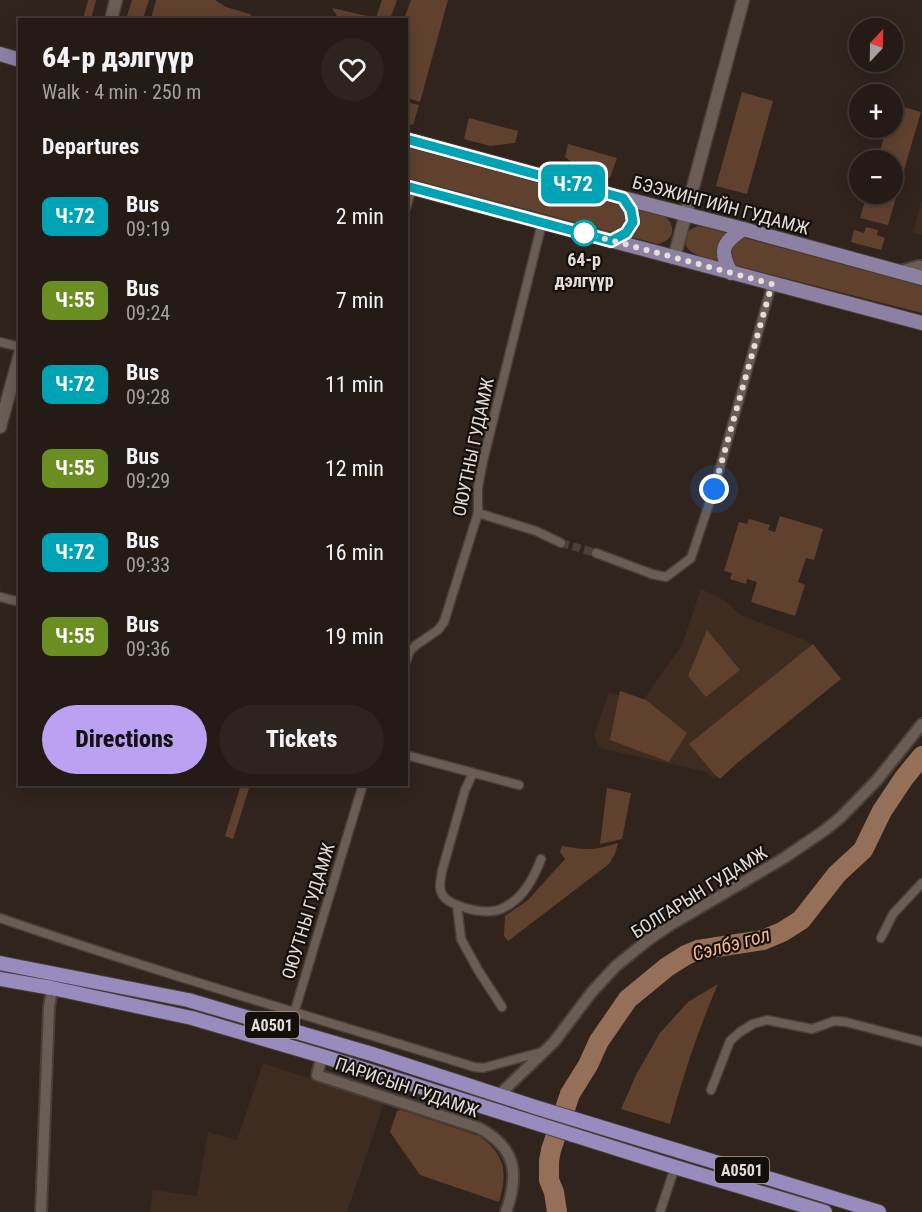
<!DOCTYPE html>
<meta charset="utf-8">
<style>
body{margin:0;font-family:"Roboto Condensed",sans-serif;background:#2d241f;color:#f1f3f6;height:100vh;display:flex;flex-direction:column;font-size:22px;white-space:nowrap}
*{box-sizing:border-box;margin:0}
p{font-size:20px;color:#a3a1a1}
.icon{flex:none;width:33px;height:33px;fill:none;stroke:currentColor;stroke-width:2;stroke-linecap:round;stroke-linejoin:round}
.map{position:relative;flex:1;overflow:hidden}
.side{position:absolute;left:18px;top:18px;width:390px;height:768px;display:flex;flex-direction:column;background:#251b16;border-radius:0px;box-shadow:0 3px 15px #0003,0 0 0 2px #423935}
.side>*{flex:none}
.badge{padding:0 12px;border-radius:9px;font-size:21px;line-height:39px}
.needle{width:39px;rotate:22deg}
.tools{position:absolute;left:849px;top:18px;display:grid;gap:12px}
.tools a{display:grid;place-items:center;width:54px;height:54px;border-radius:50%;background:#251b16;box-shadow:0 3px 15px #0003,0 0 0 2px #423935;font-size:30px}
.you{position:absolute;width:30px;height:30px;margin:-15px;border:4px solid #fff;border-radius:50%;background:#1a73e8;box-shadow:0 0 0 9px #1a73e833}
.map>.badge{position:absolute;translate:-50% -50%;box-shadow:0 0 0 3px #fff}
h2{padding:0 24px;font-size:22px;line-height:54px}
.round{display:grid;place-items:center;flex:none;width:63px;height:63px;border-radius:32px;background:#2d241f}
.headline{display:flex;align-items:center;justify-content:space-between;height:102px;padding:0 24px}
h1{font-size:28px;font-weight:800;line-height:45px}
.cta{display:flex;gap:12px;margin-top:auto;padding:12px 24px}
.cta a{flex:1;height:69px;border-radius:36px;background:#bca0f2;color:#111;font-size:24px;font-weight:800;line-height:69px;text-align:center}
.cta a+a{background:#2d241f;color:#f1f3f6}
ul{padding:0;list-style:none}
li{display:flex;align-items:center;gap:18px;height:84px;padding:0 24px}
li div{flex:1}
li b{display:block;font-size:22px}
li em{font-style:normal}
li .badge{min-width:66px;font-weight:700;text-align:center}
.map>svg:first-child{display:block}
.built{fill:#3e2c21}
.green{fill:#60412e}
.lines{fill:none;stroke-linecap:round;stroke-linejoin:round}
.river{stroke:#956f58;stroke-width:20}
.minor-tunnel{stroke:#4c4039;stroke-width:8;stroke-dasharray:8 4;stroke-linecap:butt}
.minor-casing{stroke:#493f39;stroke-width:11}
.tertiary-casing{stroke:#493f39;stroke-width:14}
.secondary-casing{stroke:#493f39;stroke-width:15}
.primary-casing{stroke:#493f39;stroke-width:16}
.trunk-casing{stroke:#493f39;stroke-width:16}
.minor{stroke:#6b5c54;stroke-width:8}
.tertiary{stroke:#6b5c54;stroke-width:10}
.secondary{stroke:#6b5c54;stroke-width:12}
.primary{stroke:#8c80a3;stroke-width:14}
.trunk{stroke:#978cbd;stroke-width:14}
.line-casing{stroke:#fff;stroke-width:14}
.line{stroke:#00a3b4;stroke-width:9}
.walk{stroke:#e5ddd8;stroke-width:6;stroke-dasharray:0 10.8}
.stop-dot{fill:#fff;stroke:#00a3b4;stroke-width:3}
.labels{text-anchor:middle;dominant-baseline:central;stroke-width:4.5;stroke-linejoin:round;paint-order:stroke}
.shield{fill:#150f0c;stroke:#a79f9b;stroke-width:1.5}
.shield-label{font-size:16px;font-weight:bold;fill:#e5ddd8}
.street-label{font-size:18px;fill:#e5ddd8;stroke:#150f0c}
.stop-label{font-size:18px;font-weight:bold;fill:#e5ddd8;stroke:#150f0c}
.water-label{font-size:20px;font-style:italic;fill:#f6b791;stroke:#150f0c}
</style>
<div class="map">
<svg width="922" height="1212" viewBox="0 0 922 1212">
<rect width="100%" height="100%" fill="#31241d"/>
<!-- built -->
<g class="built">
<polygon points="922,200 922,235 913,232"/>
<polygon points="701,589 725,601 741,615 807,641 839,679 713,779 707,772 599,748 594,735 609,692 642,702 682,645"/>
<polygon points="263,1063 384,1103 347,1212 150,1212 153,1190 197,1196 208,1132 237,1140"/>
</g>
<!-- green -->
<g class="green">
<polygon points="88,0 96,0 91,19 83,19"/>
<polygon points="132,0 149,0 143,19 126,19"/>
<polygon points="156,0 215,0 226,7 250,14 254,19 151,19"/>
<polygon points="382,0 397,0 392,14 389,19 339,19 332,8 376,18"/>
<polygon points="411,0 448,0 420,102 407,98 406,20 404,19"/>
<polygon points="742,92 773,101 747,194 716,186"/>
<polygon points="406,102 419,105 413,125 407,123"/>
<polygon points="893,104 921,112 888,225 860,218 867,194 892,194 892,160 877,160 887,128 892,128"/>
<polygon points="469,118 518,131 515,143 490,146 464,139"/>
<polygon points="568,144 617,158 610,178 584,171 565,157"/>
<polygon points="406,146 620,204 631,219 617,233 612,232 407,178"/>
<path d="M635 208C647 211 675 213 672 232 671 239 665 242 658 244L627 236Z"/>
<path d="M700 226 730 234 723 262C710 258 682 256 685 238 687 230 693 227 700 226Z"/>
<polygon points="866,227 878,230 877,235 885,238 881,250 851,242 854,230 864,233"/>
<polygon points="739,238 745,238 922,286 922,313 734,265 727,251"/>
<polygon points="780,516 823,529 814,560 806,558 798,582 805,585 795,616 751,602 757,582 747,579 746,584 730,579 732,573 724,571 739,522 747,524 749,519 770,525 768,530 775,532"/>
<polygon points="707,630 740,670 706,697 688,676"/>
<polygon points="813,644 841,679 736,764 720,779 715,775 689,744"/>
<polygon points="620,691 646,700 687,733 669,762 610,740"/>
<polygon points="241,785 250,785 233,839 225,836"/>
<polygon points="607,788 631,793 622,839 600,844"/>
<path d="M618 843 615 854 609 864 508 941 504 936 505 916 528 900 565 859 560 852 562 846C587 850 593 851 618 843Z"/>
<path d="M718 984C698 1030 683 1076 670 1124L621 1109 637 1073 660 1033 688 1002Z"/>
<path d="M401 1110 479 1136C505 1154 508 1172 499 1202L420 1175 390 1132 397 1111Z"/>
</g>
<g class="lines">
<!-- river -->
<polyline class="river" points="557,1212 554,1192 549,1180 549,1161 551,1150 570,1094 588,1065 599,1041 628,999 667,967 686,955 698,950 763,940 782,932 801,920 837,874 863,850 882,811 904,778 922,756"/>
<!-- minor-tunnel -->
<polyline class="minor-tunnel" points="561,543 596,553"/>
<!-- minor casing -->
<g class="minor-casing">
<g id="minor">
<polyline points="406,208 412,188"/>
<polyline points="0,342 20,347"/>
<polyline points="478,513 536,531 561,543"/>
<polyline points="596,553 652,574 666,577 691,558 714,489 772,284"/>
<polyline points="0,597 20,602"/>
<polyline points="406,661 410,651 416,645 438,630 444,622 478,513 478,487 483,461 542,223"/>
<polyline points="406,755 519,785"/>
<path d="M473 773 465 790 442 871C441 879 438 887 442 894 448 906 480 913 493 911 498 911 506 907 510 904 526 894 535 875 541 859"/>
<polyline points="457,905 461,939 478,970 502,1007"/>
<path d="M0 918C156 972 316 1018 474 1067L483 1068 542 1052"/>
<polyline points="881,938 893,914 922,883"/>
<polyline points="289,1030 363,784"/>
<polyline points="711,1090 730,1041 740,1032 753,1024 767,1020 812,1029 834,1021 846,1022 922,1042"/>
<polyline points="660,1212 675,1167"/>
</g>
</g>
<!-- tertiary casing -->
<g class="tertiary-casing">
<g id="tertiary">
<polyline points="900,271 918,266 922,266"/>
<path d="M322 1056 317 1075 479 1128C517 1148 519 1175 506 1212"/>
<polyline points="499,1095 554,1042 591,993 616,966 648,940 667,927 784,858 825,830 841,817 877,780 922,724"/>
<polyline points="41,1212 49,1008 52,988"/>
</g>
</g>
<!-- secondary casing -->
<g class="secondary-casing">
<g id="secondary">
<polyline points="111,20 116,0"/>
<polyline points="674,258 743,0"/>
<polyline points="0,427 20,354"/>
</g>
</g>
<!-- primary casing -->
<g class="primary-casing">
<g id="primary">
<polyline points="0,54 20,60"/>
<polyline points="406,139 623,198 743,229 922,278"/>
<polyline points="406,186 922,323"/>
<polyline points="611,241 626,233 633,222 631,210 623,198"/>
<path d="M731 273C719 249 722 244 743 229"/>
</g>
</g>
<!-- trunk casing -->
<g class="trunk-casing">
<g id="trunk">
<polyline points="0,963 188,1000 372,1054 535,1107 879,1212"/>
<polyline points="0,979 52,988 192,1018 322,1056 675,1167 825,1212"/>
</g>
</g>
<!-- minor -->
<use href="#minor" class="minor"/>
<!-- tertiary -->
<use href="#tertiary" class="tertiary"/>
<!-- secondary -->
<use href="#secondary" class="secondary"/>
<!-- primary -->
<use href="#primary" class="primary"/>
<!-- trunk -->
<use href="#trunk" class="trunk"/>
</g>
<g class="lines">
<!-- line casing -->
<g class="line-casing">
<polyline id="line" points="406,139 623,198 631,210 633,222 626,233 611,241 406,186"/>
</g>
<!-- line -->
<use href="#line" class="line"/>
<!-- walk -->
<polyline class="walk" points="584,233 772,284 714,489"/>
</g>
<!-- markers -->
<circle class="stop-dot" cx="584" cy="233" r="12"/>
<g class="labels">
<!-- shield labels -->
<g class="shield">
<rect x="245" y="1012" width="54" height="26" rx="4.5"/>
<rect x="715" y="1157" width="54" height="26" rx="4.5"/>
</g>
<g class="shield-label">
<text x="272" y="1025">A0501</text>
<text x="742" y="1170">A0501</text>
</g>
<!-- street labels -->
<g class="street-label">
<text transform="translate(721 205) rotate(15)">БЭЭЖИНГИЙН ГУДАМЖ</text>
<text transform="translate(473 447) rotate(-78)">ОЮУТНЫ ГУДАМЖ</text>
<text transform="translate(699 892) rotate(-32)">БОЛГАРЫН ГУДАМЖ</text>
<text transform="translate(308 911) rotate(-73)">ОЮУТНЫ ГУДАМЖ</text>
<text transform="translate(407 1087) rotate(19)">ПАРИСЫН ГУДАМЖ</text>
</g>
<!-- stop labels -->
<g class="stop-label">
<text x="584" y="259">64-р<tspan x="584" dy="21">дэлгүүр</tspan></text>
</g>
<!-- water labels -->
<g class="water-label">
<text transform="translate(731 944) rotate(-15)">Сэлбэ гол</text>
</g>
</g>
</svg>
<div class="tools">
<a><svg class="needle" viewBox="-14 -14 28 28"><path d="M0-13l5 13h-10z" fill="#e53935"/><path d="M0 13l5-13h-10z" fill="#a3a1a1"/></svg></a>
<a>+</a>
<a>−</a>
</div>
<div class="you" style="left:714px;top:489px"></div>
<b class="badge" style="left:573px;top:184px;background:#00a3b4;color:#fff">Ч:72</b>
<section class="side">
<div class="headline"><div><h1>64-р дэлгүүр</h1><p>Walk · 4 min · 250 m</p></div><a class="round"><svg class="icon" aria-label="heart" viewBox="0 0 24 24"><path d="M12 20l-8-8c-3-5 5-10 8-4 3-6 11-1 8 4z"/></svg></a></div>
<h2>Departures</h2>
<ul>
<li><span class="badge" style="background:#00a3b4;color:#fff">Ч:72</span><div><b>Bus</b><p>09:19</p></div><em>2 min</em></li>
<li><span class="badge" style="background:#6b8e23;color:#fff">Ч:55</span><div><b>Bus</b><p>09:24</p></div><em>7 min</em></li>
<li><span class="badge" style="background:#00a3b4;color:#fff">Ч:72</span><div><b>Bus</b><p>09:28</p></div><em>11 min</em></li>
<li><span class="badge" style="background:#6b8e23;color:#fff">Ч:55</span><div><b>Bus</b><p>09:29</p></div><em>12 min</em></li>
<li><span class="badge" style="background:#00a3b4;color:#fff">Ч:72</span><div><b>Bus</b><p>09:33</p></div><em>16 min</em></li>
<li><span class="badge" style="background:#6b8e23;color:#fff">Ч:55</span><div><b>Bus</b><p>09:36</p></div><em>19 min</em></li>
</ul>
<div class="cta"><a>Directions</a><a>Tickets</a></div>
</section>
</div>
